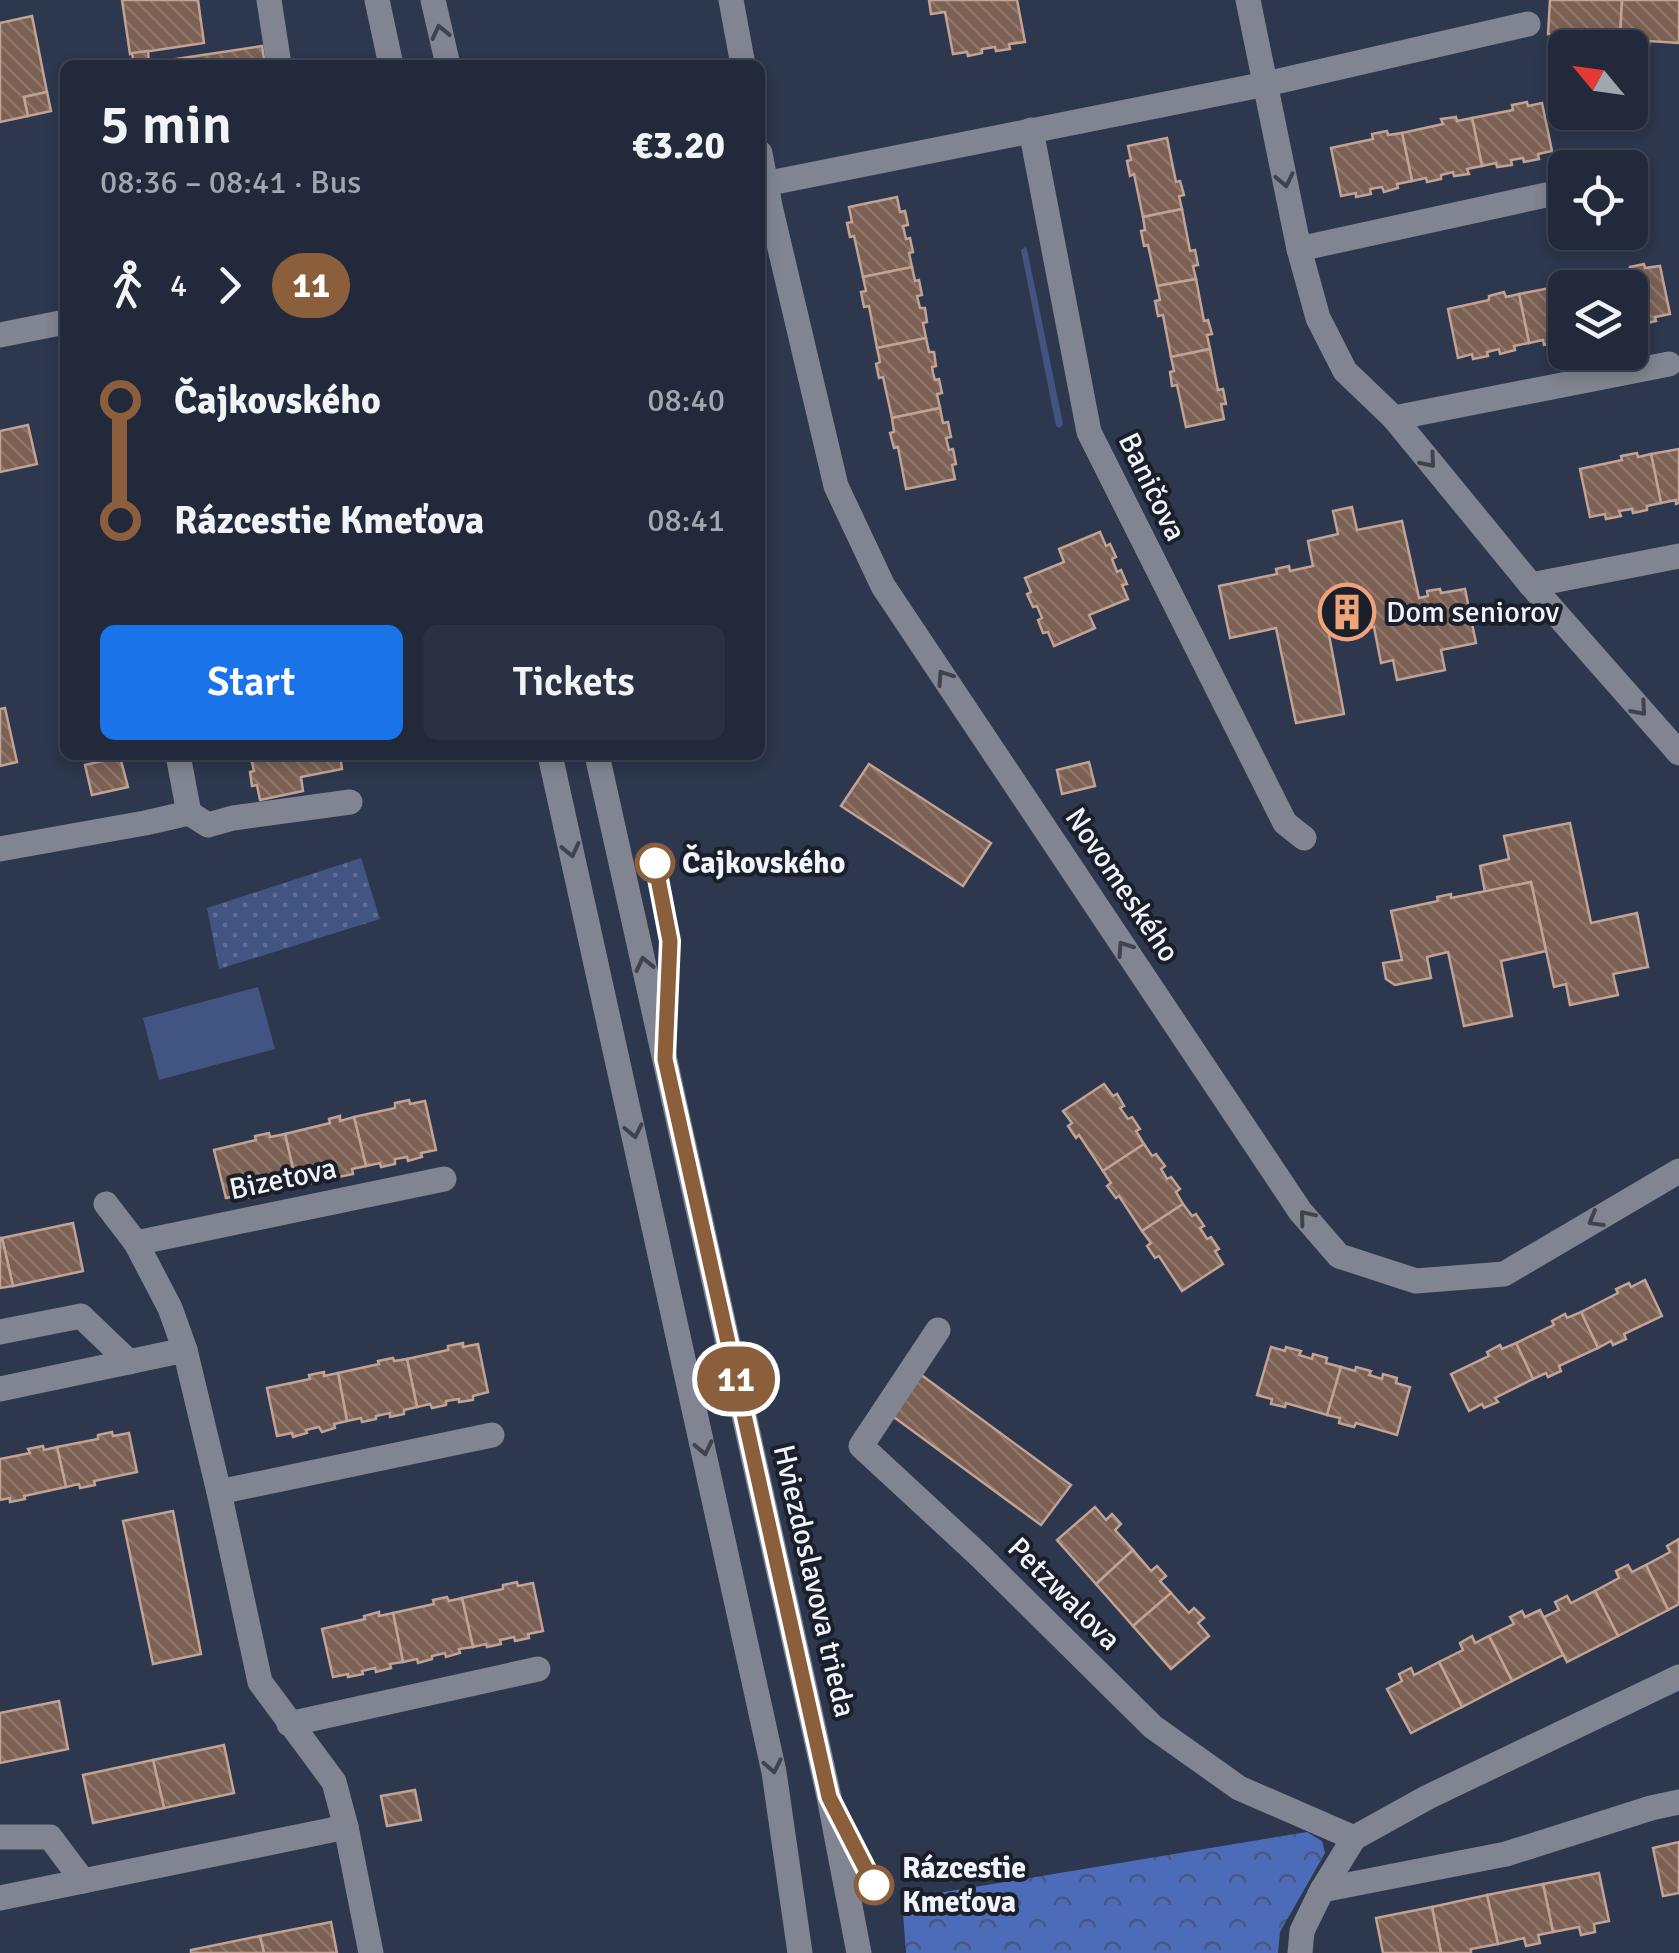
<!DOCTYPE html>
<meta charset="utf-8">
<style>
body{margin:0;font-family:Signika,sans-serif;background:#2a3142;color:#f1f3f6;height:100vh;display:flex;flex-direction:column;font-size:38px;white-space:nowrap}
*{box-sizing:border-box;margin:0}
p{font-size:32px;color:#a2a6af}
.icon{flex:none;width:55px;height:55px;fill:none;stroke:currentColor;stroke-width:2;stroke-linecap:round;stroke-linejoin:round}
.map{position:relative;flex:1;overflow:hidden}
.details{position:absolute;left:60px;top:60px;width:705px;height:700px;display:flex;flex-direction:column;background:#22293a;border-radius:15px;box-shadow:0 5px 15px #0003,0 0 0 2px #3f4554}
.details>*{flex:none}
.badge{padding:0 20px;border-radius:32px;font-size:35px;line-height:65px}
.needle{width:65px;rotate:299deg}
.controls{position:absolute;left:1548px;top:30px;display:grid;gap:20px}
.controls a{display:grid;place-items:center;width:100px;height:100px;border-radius:15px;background:#22293a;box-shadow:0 5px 15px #0003,0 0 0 2px #3f4554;font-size:50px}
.map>.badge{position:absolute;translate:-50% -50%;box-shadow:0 0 0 5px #fff}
.legs{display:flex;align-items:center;gap:15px;height:110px;padding:0 40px;font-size:32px}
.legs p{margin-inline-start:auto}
.head{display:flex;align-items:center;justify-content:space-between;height:170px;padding:0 40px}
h1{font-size:55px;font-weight:600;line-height:75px}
.cta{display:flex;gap:20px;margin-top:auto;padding:20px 40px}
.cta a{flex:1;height:115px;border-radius:15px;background:#1a73e8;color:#fff;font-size:40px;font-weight:600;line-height:115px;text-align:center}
.cta a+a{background:#2a3142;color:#f1f3f6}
ul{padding:0 40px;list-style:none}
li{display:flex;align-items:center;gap:35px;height:120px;font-size:38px}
li i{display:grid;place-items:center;width:15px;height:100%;margin:0 12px;background:currentColor}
li i::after{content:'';width:25px;height:25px;margin:-12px;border:8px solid;border-radius:50%;background:#22293a}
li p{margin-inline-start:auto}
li:first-child i{background:linear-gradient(#0000 50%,currentColor 0)}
li:last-child i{background:linear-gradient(currentColor 50%,#0000 0)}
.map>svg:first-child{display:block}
.grass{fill:#425582}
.forest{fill:url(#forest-crowns)}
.park{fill:url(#park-dots)}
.building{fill:url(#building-back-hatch);stroke:#c1a294;stroke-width:2.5}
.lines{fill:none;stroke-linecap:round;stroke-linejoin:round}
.minor{stroke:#808591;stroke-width:25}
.oneway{stroke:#3e434d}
.line-1-casing{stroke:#fff;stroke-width:22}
.line-1{stroke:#8b5e3c;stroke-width:15}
.stop-1-dot{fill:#fff;stroke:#8b5e3c;stroke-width:5}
.labels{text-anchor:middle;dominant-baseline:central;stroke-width:8;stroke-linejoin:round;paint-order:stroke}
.street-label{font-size:30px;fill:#f0f4fd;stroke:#1a1f29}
.poi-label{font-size:30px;fill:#f0f4fd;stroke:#1a1f29;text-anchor:start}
.stop-label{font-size:30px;font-weight:bold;fill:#f0f4fd;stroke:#1a1f29;text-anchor:start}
</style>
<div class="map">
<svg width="1679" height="1953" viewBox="0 0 1679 1953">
<defs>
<pattern id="forest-crowns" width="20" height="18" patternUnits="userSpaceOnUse" patternTransform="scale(2.5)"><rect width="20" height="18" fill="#4c6bb9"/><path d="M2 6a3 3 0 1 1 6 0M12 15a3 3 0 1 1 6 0" fill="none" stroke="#4a587d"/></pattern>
<pattern id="park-dots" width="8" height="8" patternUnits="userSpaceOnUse" patternTransform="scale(2.5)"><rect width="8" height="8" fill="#425582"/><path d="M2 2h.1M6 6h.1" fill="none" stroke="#5e6e95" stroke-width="1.8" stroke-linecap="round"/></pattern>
<pattern id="building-back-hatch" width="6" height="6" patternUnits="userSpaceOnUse" patternTransform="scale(2.5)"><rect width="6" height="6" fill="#7b6053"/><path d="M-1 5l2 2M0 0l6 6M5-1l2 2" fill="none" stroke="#8e776d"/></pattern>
</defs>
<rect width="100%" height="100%" fill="#2d374d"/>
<!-- grass -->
<g class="grass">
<polygon points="1025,247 1027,249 1063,424 1060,428 1056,426 1021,250"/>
<polygon points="258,987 275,1049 159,1080 143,1018"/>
</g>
<!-- forest -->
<polygon class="forest" points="1307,1832 1322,1841 1325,1853 1280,1932 1278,1953 906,1953 902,1899"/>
<!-- park -->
<polygon class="park" points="361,858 380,919 219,969 207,908"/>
<!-- building -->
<g class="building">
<polygon points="122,0 198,0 204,43 130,54"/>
<polygon points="929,0 1017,0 1025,42 1009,44 1010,49 996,51 995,47 982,49 982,53 968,56 967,52 953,54 945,12 931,14"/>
<polygon points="1550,0 1622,0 1620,39 1577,36 1577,40 1562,39 1563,35 1548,34"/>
<polygon points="1622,0 1679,0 1679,43 1649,41 1649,45 1634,45 1635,40 1620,39"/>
<polygon points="32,16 47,92 24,97 28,116 0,122 0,23"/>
<polygon points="262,46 265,65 134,65 132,53 148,51 149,63"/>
<polygon points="47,92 51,111 28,116 24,97"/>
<polygon points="1527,102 1528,106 1542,103 1552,151 1538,154 1539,159 1524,162 1523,158 1511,160 1512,165 1497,167 1496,163 1482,166 1472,118 1513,110 1512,105"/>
<polygon points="1456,117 1457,121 1472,118 1482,166 1467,169 1469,174 1454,176 1453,172 1441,175 1441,179 1427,182 1426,178 1412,181 1402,133 1443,124 1441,119"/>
<polygon points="1387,131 1388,135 1402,133 1412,181 1397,184 1398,188 1384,192 1382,187 1370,189 1371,194 1356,197 1356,193 1341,196 1331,148 1373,139 1372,134"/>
<polygon points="1167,138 1176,182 1180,181 1184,195 1179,196 1182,209 1143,217 1134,174 1130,176 1127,161 1131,160 1128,146"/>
<polygon points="897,197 900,212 905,211 908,225 903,226 906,239 910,238 913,252 909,253 912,267 863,277 854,236 850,237 847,223 852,222 849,207"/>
<polygon points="1182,209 1190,251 1195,250 1198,265 1193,266 1196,279 1157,286 1148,245 1144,246 1141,231 1145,230 1143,217"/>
<polygon points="1644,264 1645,268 1660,266 1670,314 1655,317 1656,321 1642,324 1641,320 1630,322 1630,288 1591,288 1589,280 1631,272 1630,267"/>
<polygon points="912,267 915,281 919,280 922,295 917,296 920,308 925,308 927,322 923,323 926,338 877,348 869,306 864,307 861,292 866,291 863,277"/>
<polygon points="1574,278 1574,283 1589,280 1591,288 1565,288 1565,336 1558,337 1559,341 1544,345 1543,340 1529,343 1519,294 1560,286 1559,282"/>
<polygon points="1196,279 1204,321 1208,320 1212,334 1207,335 1210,349 1171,357 1163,315 1158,316 1155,301 1160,300 1157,286"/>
<polygon points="1504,292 1506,297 1519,294 1529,343 1514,346 1515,350 1500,354 1499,349 1487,352 1488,356 1473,359 1472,354 1458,358 1448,309 1489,300 1489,296"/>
<polygon points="926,338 929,352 934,352 936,366 932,367 933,373 935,380 939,379 942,393 937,394 940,408 892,418 883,377 879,378 876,364 880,362 877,348"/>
<polygon points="1210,349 1218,390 1223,389 1226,404 1221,404 1224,419 1186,427 1177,385 1172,386 1170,372 1174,371 1171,357"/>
<polygon points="940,408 943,423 948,422 951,437 946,438 949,450 953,449 956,464 952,465 955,479 906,489 898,447 894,448 890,433 894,432 892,418"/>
<polygon points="28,425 37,464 0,472 0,431"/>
<polygon points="1679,449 1679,503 1676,504 1676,500 1661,503 1651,454"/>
<polygon points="1637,453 1638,457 1651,454 1661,503 1647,506 1647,510 1633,513 1632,509 1619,511 1621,516 1606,519 1605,514 1590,517 1580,469 1622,460 1621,456"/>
<polygon points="1352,507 1357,530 1402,521 1419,598 1428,596 1427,591 1440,589 1441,593 1465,589 1476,643 1441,650 1445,670 1397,680 1393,660 1381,663 1374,627 1329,635 1344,714 1296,723 1276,628 1230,638 1219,586 1277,574 1276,569 1289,566 1290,571 1313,566 1308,541 1338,534 1333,511"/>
<polygon points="1100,532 1106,546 1110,544 1116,557 1112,559 1117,572 1121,570 1127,584 1122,585 1128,599 1089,615 1095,628 1054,646 1048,632 1043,633 1038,620 1042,618 1037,606 1033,607 1027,594 1031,592 1025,578 1064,562 1059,549"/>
<polygon points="5,708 17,762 0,766 0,709"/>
<polygon points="246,755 340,755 342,769 301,777 303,791 260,800 257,785 252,786 250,772 254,771 251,758 247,759"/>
<polygon points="120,757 128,787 92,795 85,765"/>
<polygon points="1089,762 1095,786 1062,794 1057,770"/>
<polygon points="869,764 991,843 963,886 841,806"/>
<polygon points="1570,823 1591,923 1637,913 1648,967 1613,974 1618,995 1570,1005 1566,984 1554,987 1531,882 1485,892 1480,866 1509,859 1504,836"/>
<polygon points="1531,882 1546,951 1501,961 1512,1016 1464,1026 1448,952 1427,957 1431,978 1395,985 1386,979 1383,963 1402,960 1391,911 1438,901 1437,897 1451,894 1451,898"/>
<polygon points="1104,1084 1113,1096 1117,1094 1124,1106 1120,1108 1128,1119 1132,1117 1140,1129 1136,1131 1144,1144 1103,1171 1079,1135 1076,1138 1068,1126 1072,1123 1063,1111"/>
<polygon points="409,1100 410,1104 425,1101 436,1150 421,1153 422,1157 408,1161 407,1157 395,1159 395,1164 381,1167 380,1163 366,1166 354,1117 395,1108 395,1103"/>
<polygon points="340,1116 340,1121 354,1117 366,1166 352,1169 353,1174 338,1177 337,1173 325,1176 326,1180 312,1183 311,1179 296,1182 285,1134 330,1123 329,1119"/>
<polygon points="269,1133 270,1137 285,1134 296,1182 281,1185 283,1190 268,1193 267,1189 255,1192 256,1196 241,1199 240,1195 226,1198 214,1150 256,1140 255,1136"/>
<polygon points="1144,1144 1152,1156 1156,1154 1165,1166 1161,1169 1167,1179 1171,1177 1180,1189 1176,1192 1183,1204 1142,1231 1119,1196 1116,1198 1107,1186 1111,1183 1103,1171"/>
<polygon points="1183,1204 1192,1216 1196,1214 1204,1226 1200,1228 1207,1239 1211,1237 1219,1249 1215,1251 1223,1264 1182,1291 1159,1256 1155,1258 1147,1246 1151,1243 1142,1231"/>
<polygon points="73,1223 83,1271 13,1286 2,1238"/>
<polygon points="0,1238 2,1238 13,1286 0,1288"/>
<polygon points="1645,1280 1662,1316 1624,1334 1626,1339 1613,1345 1611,1341 1598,1348 1581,1312 1618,1293 1616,1289 1629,1283 1631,1287"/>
<polygon points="1581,1312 1598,1348 1559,1366 1561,1371 1548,1377 1546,1373 1533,1379 1516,1343 1554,1325 1552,1321 1565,1314 1567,1318"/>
<polygon points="463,1343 463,1347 478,1344 488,1392 473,1396 473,1400 459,1402 459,1399 446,1401 446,1405 432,1408 430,1404 417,1407 407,1359 448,1350 448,1346"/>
<polygon points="1516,1343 1533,1379 1495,1398 1498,1402 1484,1408 1482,1404 1469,1411 1451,1374 1489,1356 1487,1352 1500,1345 1502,1349"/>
<polygon points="1271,1347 1285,1351 1286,1347 1301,1351 1299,1355 1312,1359 1313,1354 1327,1358 1326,1363 1341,1367 1327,1415 1286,1403 1285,1407 1271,1404 1272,1399 1257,1395"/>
<polygon points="393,1358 394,1361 407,1359 417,1407 404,1410 404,1414 390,1417 390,1413 376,1416 376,1419 362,1422 361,1418 347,1421 338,1373 379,1364 378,1361"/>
<polygon points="1341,1367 1355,1371 1356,1367 1371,1371 1369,1375 1382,1379 1383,1374 1397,1378 1396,1383 1410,1387 1397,1435 1356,1423 1354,1427 1339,1423 1340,1418 1327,1415"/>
<polygon points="324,1372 324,1376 338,1373 347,1421 334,1424 335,1428 322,1432 319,1427 306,1430 307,1433 293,1437 292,1433 277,1436 267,1388 310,1379 309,1375"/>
<polygon points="920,1374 1071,1485 1041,1525 891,1415"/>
<polygon points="112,1432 113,1436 129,1433 137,1472 94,1481 95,1485 80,1488 79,1484 66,1487 57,1447 98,1439 98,1435"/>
<polygon points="43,1446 44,1450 57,1447 66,1487 24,1496 25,1499 10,1502 10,1498 0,1500 0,1459 30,1453 28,1449"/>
<polygon points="1095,1507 1106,1520 1112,1514 1121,1524 1115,1530 1133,1550 1096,1584 1057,1540"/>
<polygon points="173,1511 201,1654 153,1664 123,1521"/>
<polygon points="1679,1539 1679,1604 1668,1610 1646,1565 1670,1552 1667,1546"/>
<polygon points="1133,1550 1151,1571 1157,1566 1166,1576 1160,1581 1171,1593 1133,1626 1096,1584"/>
<polygon points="1628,1565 1632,1572 1646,1565 1668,1610 1618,1636 1595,1591 1619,1578 1616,1571"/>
<polygon points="517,1582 518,1586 533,1583 543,1631 528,1634 529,1638 515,1641 514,1637 500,1640 501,1644 487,1647 486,1644 473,1647 462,1598 503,1589 503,1585"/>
<polygon points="1595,1591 1618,1636 1567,1662 1544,1617 1559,1610 1555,1602 1567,1596 1571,1603"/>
<polygon points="1171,1593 1189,1613 1194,1608 1204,1618 1198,1623 1209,1636 1171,1669 1133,1626"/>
<polygon points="447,1597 449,1601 462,1598 473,1647 459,1649 460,1653 446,1657 445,1653 432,1656 432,1659 418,1663 417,1659 403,1662 393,1613 434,1604 433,1600"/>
<polygon points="1540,1610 1563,1655 1512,1681 1489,1636 1514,1624 1510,1617 1522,1611 1525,1617"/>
<polygon points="379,1612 379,1616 393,1613 403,1662 390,1664 391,1668 376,1672 375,1668 362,1671 363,1674 348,1677 348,1674 333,1677 322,1629 365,1619 364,1616"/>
<polygon points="1472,1636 1475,1643 1489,1636 1512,1681 1462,1707 1439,1662 1463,1650 1460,1643"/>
<polygon points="1439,1662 1462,1707 1411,1733 1387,1689 1402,1681 1399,1674 1411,1668 1414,1675"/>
<polygon points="59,1701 68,1749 0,1763 0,1713"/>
<polygon points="224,1745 234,1793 164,1808 153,1760"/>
<polygon points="153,1760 164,1808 93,1823 83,1775"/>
<polygon points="415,1790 421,1820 387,1826 381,1796"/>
<polygon points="1679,1842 1679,1893 1663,1896 1653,1848"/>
<polygon points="1599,1873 1609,1921 1594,1924 1595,1932 1581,1935 1579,1927 1553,1932 1543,1884"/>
<polygon points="1543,1884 1553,1932 1538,1935 1540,1943 1526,1946 1524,1938 1498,1944 1487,1895"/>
<polygon points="1487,1895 1498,1944 1471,1949 1471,1953 1441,1953 1432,1907"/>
<polygon points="1432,1907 1441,1953 1383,1953 1376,1918"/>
<polygon points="331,1922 337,1953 264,1953 260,1936"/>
<polygon points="260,1936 264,1953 191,1953 191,1950"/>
</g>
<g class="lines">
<!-- minor -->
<g class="minor">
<polyline points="269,0 279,65"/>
<polyline points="377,0 391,65"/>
<polyline points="433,0 448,65"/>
<polyline points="731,0 743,65"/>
<polyline points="1248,0 1299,249 1318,318 1345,371 1394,418 1531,585 1679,753"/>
<polyline points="1031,130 1089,432 1285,823 1304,838"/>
<polyline points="760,153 770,206 836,486 883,586 1300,1211 1339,1256 1416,1281 1504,1274 1679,1171"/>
<polyline points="760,185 1266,84 1528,24"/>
<polyline points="1299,249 1555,193"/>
<polyline points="0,335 65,322"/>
<polyline points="1394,418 1669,364"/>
<polyline points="1531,585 1679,556"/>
<polyline points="550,755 774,1772 800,1953"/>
<polyline points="597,755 829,1797 859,1953"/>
<polyline points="189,813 208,825 233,818 350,802"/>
<polyline points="0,849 145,823 189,813 178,755"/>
<polyline points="106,1204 136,1243 170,1308 185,1350 219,1492 260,1682 334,1782 346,1827 371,1953"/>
<polyline points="136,1243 444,1179"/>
<polyline points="938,1330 861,1446 980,1556 1153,1727 1239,1788 1354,1838"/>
<polyline points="0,1332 81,1316 129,1362"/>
<polyline points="0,1389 185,1350"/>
<polyline points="219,1492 492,1435"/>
<polyline points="289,1724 538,1669"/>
<polyline points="0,1837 50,1837 83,1881"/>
<polyline points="1322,1890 1506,1854 1651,1808 1679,1802"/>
<polyline points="0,1898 346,1827"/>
<polyline points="1300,1953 1302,1931 1322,1890 1354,1838 1428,1797 1679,1677"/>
</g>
</g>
<!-- one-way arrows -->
<defs><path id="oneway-chevron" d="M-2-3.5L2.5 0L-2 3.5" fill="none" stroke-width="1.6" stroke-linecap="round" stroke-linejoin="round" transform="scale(2.5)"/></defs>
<g class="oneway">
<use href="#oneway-chevron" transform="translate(440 32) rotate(-103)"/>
<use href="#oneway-chevron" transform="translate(1285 180) rotate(78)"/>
<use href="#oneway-chevron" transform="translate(1429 461) rotate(50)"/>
<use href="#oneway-chevron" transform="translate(944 677) rotate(-124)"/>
<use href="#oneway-chevron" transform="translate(1640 709) rotate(49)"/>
<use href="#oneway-chevron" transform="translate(571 850) rotate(77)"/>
<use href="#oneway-chevron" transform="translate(1124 948) rotate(-124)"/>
<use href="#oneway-chevron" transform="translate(644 964) rotate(-103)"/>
<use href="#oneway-chevron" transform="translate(634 1131) rotate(78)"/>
<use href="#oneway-chevron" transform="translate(1306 1217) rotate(-129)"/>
<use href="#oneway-chevron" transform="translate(1595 1220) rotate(150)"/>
<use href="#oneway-chevron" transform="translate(704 1448) rotate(78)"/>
<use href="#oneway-chevron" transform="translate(773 1766) rotate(79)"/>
</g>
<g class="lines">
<!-- line-1 casing -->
<g class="line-1-casing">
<polyline id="line-1" points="655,863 670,941 665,1059 829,1797 874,1885"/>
</g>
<!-- line-1 -->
<use href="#line-1" class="line-1"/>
</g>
<!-- icons -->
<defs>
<g id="building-ring" transform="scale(2.875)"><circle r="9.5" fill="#1a1f29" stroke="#f0a27a" stroke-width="1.5"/><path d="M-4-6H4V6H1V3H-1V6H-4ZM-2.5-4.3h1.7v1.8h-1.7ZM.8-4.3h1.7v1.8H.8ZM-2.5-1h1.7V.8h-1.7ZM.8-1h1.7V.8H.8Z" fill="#f0a27a"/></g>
</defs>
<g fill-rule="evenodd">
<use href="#building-ring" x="1347" y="612"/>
</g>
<!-- markers -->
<g class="stop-1-dot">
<circle cx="655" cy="863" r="18"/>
<circle cx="874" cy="1885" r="18"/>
</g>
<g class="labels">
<!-- street labels -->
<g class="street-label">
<text transform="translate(1152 487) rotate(64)">Baničova</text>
<text transform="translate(1122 885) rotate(56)">Novomeského</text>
<text transform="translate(283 1179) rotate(-12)">Bizetova</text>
<text transform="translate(814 1581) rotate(77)">Hviezdoslavova trieda</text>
<text transform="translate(1064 1594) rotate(45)">Petzwalova</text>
</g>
<!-- poi labels -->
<g class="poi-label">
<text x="1386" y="612">Dom seniorov</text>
</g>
<!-- stop labels -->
<g class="stop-label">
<text x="682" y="863">Čajkovského</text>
<text x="902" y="1868">Rázcestie<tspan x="902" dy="34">Kmeťova</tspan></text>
</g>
</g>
</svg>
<div class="controls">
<a><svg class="needle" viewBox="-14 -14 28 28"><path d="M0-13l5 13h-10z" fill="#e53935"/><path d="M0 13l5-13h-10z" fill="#a2a6af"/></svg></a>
<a><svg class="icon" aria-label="locate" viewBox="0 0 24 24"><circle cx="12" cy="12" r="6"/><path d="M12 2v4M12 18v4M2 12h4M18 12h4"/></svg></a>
<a><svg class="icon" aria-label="layers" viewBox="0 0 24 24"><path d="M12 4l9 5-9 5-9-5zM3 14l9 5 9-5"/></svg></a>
</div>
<b class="badge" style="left:736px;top:1379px;background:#8b5e3c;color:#fff">11</b>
<section class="details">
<div class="head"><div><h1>5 min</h1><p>08:36 – 08:41 · Bus</p></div><b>€3.20</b></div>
<div class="legs"><svg class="icon" aria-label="walk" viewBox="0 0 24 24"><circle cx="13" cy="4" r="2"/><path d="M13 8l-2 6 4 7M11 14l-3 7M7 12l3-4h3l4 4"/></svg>4<svg class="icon" aria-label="forward" viewBox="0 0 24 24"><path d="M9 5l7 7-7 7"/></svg><b class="badge" style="background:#8b5e3c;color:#fff">11</b></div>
<ul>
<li><i style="color:#8b5e3c"></i><b>Čajkovského</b><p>08:40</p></li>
<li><i style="color:#8b5e3c"></i><b>Rázcestie Kmeťova</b><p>08:41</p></li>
</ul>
<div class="cta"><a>Start</a><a>Tickets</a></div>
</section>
</div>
